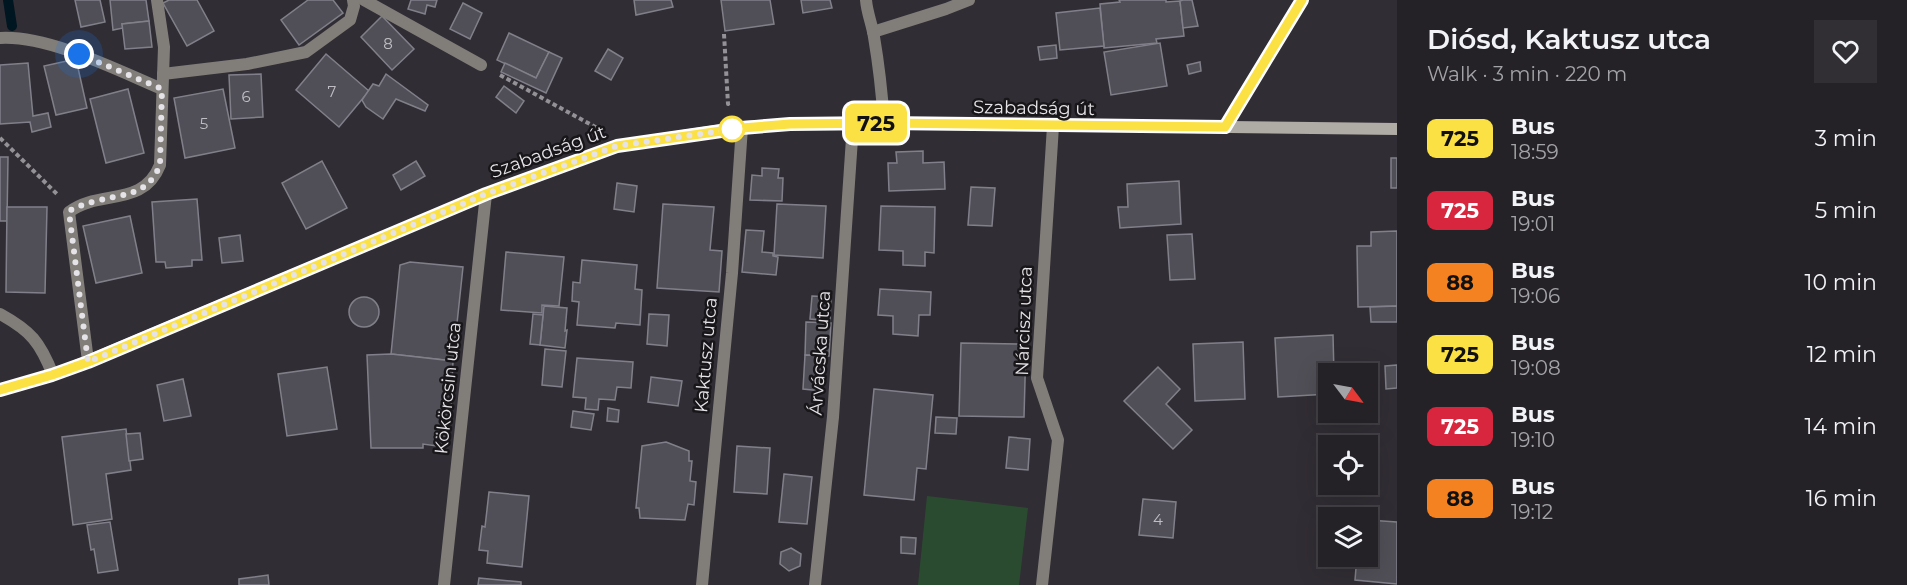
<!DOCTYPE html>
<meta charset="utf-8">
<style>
body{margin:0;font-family:Montserrat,sans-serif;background:#312f33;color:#f1f3f6;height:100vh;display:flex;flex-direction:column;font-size:22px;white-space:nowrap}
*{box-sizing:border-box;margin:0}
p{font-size:20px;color:#a3a4a7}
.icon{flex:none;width:33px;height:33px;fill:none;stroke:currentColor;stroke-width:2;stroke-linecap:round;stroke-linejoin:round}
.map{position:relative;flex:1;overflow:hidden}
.drawer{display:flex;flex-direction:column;background:#252227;width:510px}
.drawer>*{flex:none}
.badge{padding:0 12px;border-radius:9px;font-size:21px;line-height:39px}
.needle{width:39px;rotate:122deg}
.buttons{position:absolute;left:1318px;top:363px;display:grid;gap:12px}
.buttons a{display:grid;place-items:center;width:60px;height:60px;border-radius:0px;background:#252227;box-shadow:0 6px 24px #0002,0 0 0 2px #423f44;font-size:30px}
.you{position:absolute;width:30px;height:30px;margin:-15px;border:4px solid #fff;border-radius:50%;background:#1a73e8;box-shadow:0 0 0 9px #1a73e833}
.map>.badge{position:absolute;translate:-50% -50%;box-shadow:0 0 0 3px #fff}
.round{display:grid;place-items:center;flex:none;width:63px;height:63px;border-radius:0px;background:#312f33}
.headline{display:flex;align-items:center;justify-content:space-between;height:102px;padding:0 30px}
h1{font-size:28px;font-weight:600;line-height:45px}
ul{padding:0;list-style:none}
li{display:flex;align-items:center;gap:18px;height:72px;padding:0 30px}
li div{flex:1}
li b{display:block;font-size:22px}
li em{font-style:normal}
li .badge{min-width:66px;font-weight:700;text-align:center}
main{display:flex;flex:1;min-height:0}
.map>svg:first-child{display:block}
.green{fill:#2b4b31}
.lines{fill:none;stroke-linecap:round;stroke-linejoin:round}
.stream{stroke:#001620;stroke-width:10}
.building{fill:#504f57;stroke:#81808a;stroke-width:1.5}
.path{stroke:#949197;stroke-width:4;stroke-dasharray:4.5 3;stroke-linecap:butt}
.service{stroke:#817e7a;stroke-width:12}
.minor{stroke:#817e7a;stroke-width:12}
.tertiary{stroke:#817e7a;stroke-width:12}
.secondary{stroke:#afaba5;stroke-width:12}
.line-casing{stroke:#fff;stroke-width:14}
.line{stroke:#fbe143;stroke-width:9}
.walk{stroke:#e6e3e8;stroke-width:6;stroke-dasharray:0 10.8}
.stop-dot{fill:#fff;stroke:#fbe143;stroke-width:3}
.labels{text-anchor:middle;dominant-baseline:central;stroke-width:5;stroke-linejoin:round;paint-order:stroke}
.number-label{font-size:15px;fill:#c0bec4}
.street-label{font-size:18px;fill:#e6e3e8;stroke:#181619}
</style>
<main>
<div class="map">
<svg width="1397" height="585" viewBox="0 0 1397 585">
<rect width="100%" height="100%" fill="#312d34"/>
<!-- green -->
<polygon class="green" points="927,496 1028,508 1019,585 918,585"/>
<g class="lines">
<!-- stream -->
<polyline class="stream" points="8,0 12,26"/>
</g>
<!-- building -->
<g class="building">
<polygon points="75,0 100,0 105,22 81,27"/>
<polygon points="110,0 146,0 149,21 122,24 123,28 113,30"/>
<polygon points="169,0 197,0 214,31 187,46 163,3"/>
<polygon points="308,0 333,0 343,13 299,45 281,20"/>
<polygon points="411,0 437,0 435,7 427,5 425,14 408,9"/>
<polygon points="634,0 671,0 673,7 636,15"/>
<polygon points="721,0 770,0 774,24 725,31"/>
<polygon points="801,0 830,0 832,8 803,13"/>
<polygon points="1119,0 1166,0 1166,2 1180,1 1184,36 1156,39 1157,43 1104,48 1100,4 1120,2"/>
<polygon points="1183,0 1192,0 1198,26 1183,28 1180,1"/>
<polygon points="463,3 482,13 470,39 450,29"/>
<polygon points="1100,8 1104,46 1060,50 1056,13"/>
<polygon points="382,16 414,49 392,70 361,37"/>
<polygon points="149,21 152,47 125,49 122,24"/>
<polygon points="509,33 549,52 536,78 497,60"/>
<polygon points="1160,43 1167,86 1111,95 1104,52"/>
<polygon points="1056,45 1057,58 1040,60 1038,47"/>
<polygon points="608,49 623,58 611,80 595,71"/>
<polygon points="549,52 562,58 546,93 501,72 505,63 536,78"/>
<polygon points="326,54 369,91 339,127 296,90"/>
<polygon points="76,59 87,108 56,115 44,66"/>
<polygon points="1200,62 1201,71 1189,74 1187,65"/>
<polygon points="28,63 33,116 48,113 51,127 32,132 30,122 0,124 0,65"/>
<polygon points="261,74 263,117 231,119 229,75"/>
<polygon points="386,74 428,105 425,111 396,99 383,119 366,107 362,100 373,84 379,86"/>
<polygon points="504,86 524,101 516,113 496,97"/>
<polygon points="128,89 144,153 106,163 90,99"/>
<polygon points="223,89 235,148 185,158 174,98"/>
<polygon points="923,151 923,163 944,162 945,189 889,191 888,163 897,163 896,152"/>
<polygon points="0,157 8,157 7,221 0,221"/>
<rect x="1391" y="158" width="6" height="30"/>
<polygon points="322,161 347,208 306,229 282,183"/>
<polygon points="416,161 425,176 401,190 393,175"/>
<polygon points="762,168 779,169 778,178 783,178 782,201 750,200 752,175 762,176"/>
<polygon points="1179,181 1181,224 1120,228 1118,207 1128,207 1127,184"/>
<polygon points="617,183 637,186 634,212 614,209"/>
<polygon points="971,187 995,188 992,226 968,225"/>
<polygon points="197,199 202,260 192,260 192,266 166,268 165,262 156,262 152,202"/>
<polygon points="663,204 714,207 710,250 722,251 719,292 657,288"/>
<polygon points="777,204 826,206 823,258 774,255"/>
<polygon points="881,206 935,207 934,253 925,252 925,266 903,265 903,251 879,250"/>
<polygon points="7,207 47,207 45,293 6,292"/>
<polygon points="130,216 142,273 96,283 83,226"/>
<polygon points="746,230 764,231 762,252 773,253 773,256 778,257 776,275 742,272"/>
<polygon points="1397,231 1397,306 1358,307 1357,246 1371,246 1371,232"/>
<polygon points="1192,234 1195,279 1170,280 1167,235"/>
<polygon points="240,235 243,261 222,263 219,238"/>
<polygon points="506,252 564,257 559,306 542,305 542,313 501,310"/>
<polygon points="582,260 637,265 635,289 642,290 640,325 616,323 615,328 577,325 579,302 572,301 573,282 580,283"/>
<polygon points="410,262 463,267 453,361 391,354 400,265"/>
<polygon points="880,289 931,292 930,315 919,315 918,336 893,334 893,316 878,315"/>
<polygon points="812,296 831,297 830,321 810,319"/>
<circle cx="364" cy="312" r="15"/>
<polygon points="544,306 567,308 565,331 567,330 565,348 540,345"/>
<polygon points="1397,306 1397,322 1371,322 1370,307"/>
<polygon points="533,314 543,315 540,345 530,344"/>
<polygon points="649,314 669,315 667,346 647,344"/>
<polygon points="806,322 831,323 829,356 805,355"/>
<polygon points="1333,335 1334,374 1329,374 1329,394 1278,397 1275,338"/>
<polygon points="1243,342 1245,399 1195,401 1193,344"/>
<polygon points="961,343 1026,344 1024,417 959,416"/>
<polygon points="545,349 566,351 562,387 542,385"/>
<polygon points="391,354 453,361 451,406 444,447 423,444 423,448 371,448 367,355"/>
<polygon points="805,355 824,356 822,391 803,389"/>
<polygon points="577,358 633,362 631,388 617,387 615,400 599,399 598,410 585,409 586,398 573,397"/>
<polygon points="1397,365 1397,388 1386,389 1385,366"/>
<polygon points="327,367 337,429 287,436 278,374"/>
<polygon points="1158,367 1180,389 1166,404 1192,430 1173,449 1124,401"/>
<polygon points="651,377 682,381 678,406 648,402"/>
<polygon points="183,379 191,416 164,421 157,385"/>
<polygon points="874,389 933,395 926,469 917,468 914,500 864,495"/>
<polygon points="608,408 619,410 618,422 607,421"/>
<polygon points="573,411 594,414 591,430 571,427"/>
<polygon points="936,417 957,418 956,434 935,433"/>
<polygon points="126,429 131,470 106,474 112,519 73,525 62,437"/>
<polygon points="140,433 143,459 129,461 126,434"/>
<polygon points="1009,437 1030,439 1028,470 1006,468"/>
<polygon points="666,442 689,451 689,461 692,461 690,481 696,482 694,505 688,504 685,520 640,518 639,508 636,508 642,446"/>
<polygon points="737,446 770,448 767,494 734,492"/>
<polygon points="784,474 812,477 807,524 779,522"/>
<polygon points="489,492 529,496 522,567 487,563 488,551 479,550 482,526 485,527"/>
<polygon points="1143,499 1176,502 1173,538 1139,535"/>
<polygon points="1368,520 1397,522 1397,584 1355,580 1357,556 1368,556"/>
<polygon points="110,522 118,570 98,573 94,549 91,550 87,525"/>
<polygon points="901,537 916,538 915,554 901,553"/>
<polygon points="791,548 801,554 800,566 789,571 780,564 781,552"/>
<polygon points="268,575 269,585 239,585 239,579"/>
<polygon points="479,578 521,582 521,585 478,585"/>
</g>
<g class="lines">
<!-- path -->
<g class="path">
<polyline points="724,34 728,104 729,103"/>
<polyline points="500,75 599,129"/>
<polyline points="0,138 57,194"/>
</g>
<!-- service -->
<polyline class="service" points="873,32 946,9 969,0"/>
<!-- minor -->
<g class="minor">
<polyline points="364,0 481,65"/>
<path d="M866 0C867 13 872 24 874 37 879 66 882 94 884 123"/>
<path d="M0 38C48 35 117 70 162 89"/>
<polyline points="163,74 247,64 306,52 350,20 354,6 353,0"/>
<path d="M0 314C31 331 40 342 53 375"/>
<path d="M88 361 69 212C99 189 143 208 160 165L164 47 157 0"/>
<polyline points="444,585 486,194"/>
<polyline points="702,585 732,273 742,127"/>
<polyline points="815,585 833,417 853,124"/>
<polyline points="1042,585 1058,440 1037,378 1053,126"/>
</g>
<!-- tertiary -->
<polyline class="tertiary" points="1225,127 1302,0"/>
<!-- secondary -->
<polyline class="secondary" points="0,390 53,375 88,361 486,194 617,146 742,127 790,124 884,123 1397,129"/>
</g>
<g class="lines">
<!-- line casing -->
<g class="line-casing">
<polyline id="line" points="0,390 52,375 88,362 486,194 617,146 742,128 790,124 884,123 1225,127 1302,0"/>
</g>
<!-- line -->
<use href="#line" class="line"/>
<!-- walk -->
<path class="walk" d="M79 54 162 89 160 165C147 197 124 193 96 201 88 203 80 206 72 209L69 212 88 362 486 194 617 146 742 128 732 129"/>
</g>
<!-- markers -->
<circle class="stop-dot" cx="732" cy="129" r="12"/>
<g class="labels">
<!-- number labels -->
<g class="number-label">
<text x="388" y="43">8</text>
<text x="332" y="91">7</text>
<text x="246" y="96">6</text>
<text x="204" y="123">5</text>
<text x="1158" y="519">4</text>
</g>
<!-- street labels -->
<g class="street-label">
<text transform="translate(1034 108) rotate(1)">Szabadság út</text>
<text transform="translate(548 152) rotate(-20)">Szabadság út</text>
<text transform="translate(1024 321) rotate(-88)">Nárcisz utca</text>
<text transform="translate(820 353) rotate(-86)">Árvácska utca</text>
<text transform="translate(706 355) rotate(-85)">Kaktusz utca</text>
<text transform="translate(448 388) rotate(-84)">Kökörcsin utca</text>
</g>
</g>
</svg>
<div class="buttons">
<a><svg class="needle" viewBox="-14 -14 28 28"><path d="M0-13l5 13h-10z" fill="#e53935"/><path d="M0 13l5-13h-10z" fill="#a3a4a7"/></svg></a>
<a><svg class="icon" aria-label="locate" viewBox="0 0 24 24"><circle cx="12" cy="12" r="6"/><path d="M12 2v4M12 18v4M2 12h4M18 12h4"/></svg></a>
<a><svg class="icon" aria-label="layers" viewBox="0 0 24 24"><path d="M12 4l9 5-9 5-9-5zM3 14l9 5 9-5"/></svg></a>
</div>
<div class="you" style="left:79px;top:54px"></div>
<b class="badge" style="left:876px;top:123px;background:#fbe143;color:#111">725</b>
</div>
<section class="drawer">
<div class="headline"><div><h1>Diósd, Kaktusz utca</h1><p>Walk · 3 min · 220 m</p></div><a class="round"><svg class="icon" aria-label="heart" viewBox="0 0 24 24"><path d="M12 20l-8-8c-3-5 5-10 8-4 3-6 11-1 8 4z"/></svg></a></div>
<ul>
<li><span class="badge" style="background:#fbe143;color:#111">725</span><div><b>Bus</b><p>18:59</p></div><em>3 min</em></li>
<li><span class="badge" style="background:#d7263d;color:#fff">725</span><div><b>Bus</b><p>19:01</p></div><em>5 min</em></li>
<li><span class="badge" style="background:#f58220;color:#111">88</span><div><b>Bus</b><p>19:06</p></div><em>10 min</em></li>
<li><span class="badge" style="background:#fbe143;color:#111">725</span><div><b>Bus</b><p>19:08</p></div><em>12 min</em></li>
<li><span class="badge" style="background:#d7263d;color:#fff">725</span><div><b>Bus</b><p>19:10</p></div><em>14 min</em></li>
<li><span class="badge" style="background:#f58220;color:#111">88</span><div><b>Bus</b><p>19:12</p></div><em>16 min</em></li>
</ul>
</section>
</main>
